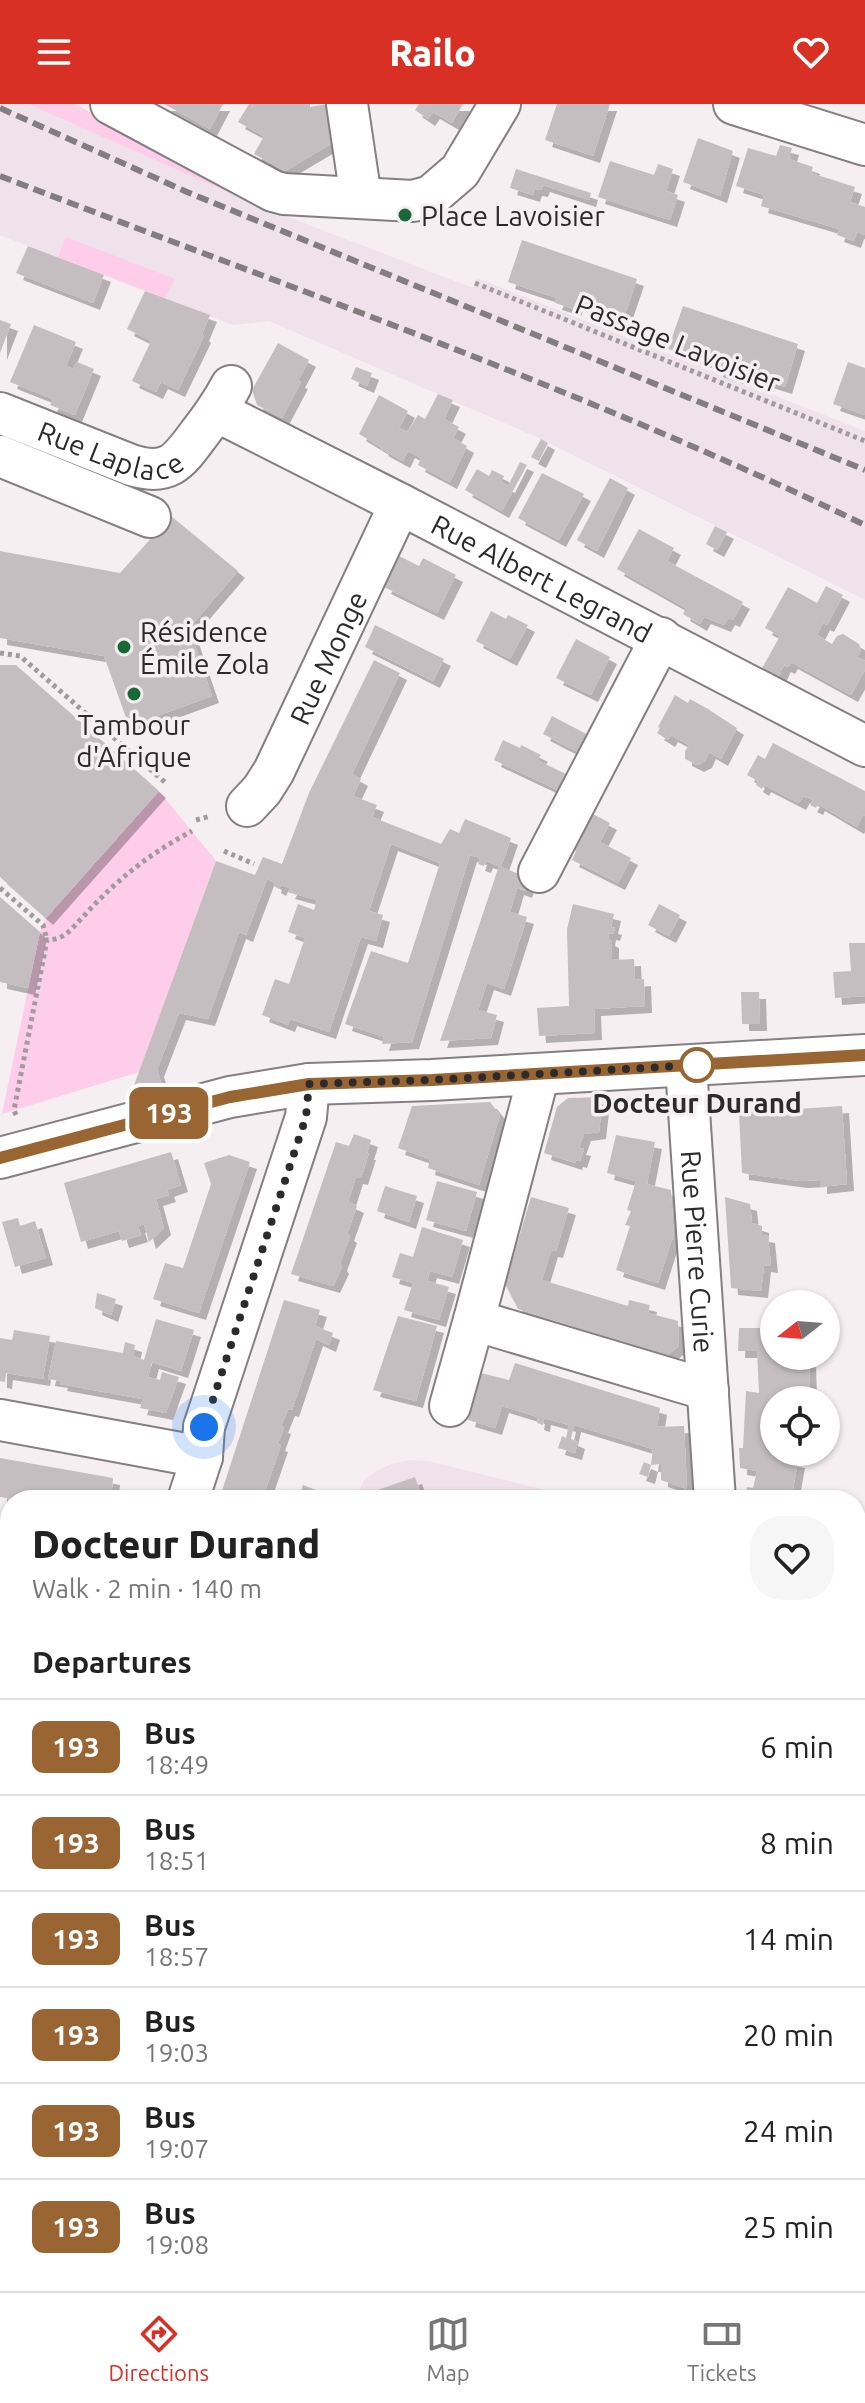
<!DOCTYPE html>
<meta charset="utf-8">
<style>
body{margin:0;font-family:Ubuntu,sans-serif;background:#f6f6f6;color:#222;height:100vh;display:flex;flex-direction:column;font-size:30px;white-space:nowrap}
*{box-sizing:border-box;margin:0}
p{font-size:26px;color:#767676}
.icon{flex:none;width:44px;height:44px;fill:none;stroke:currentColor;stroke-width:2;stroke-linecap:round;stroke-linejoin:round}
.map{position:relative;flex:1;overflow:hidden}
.details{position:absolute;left:0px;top:1386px;width:866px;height:802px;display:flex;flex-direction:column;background:#fff;border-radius:32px 32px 0 0;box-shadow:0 2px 6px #0004}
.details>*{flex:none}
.badge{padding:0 16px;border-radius:12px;font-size:28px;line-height:52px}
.needle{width:52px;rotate:253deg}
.tools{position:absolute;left:760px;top:1186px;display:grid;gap:16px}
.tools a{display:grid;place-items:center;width:80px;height:80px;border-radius:50%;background:#fff;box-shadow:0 2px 6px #0004;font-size:40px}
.you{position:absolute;width:40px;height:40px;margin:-20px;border:6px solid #fff;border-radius:50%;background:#1a73e8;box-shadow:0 0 0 12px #1a73e833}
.map>.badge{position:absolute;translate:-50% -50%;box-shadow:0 0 0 4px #fff}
h2{padding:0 32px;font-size:30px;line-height:72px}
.round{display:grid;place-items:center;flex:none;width:84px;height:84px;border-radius:32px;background:#f6f6f6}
.summary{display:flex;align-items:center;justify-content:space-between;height:136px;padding:0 32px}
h1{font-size:38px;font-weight:800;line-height:60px}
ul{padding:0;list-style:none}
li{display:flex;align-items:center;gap:24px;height:96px;padding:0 32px;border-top:2px solid #e0e0e0}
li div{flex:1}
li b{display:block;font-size:30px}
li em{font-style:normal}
li .badge{min-width:88px;font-weight:700;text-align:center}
header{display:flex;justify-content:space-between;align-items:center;height:104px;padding:0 32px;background:#d93025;color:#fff;font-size:36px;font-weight:800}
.tab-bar{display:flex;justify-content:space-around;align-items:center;height:112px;border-top:2px solid #e0e0e0;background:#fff;font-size:22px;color:#767676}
.tab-bar a{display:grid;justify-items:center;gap:4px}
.tab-bar .current{color:#d93025}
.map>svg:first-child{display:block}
.built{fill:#f0e2ea}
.green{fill:#fdcde9}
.building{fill:#c4bec1;filter:url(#shadow)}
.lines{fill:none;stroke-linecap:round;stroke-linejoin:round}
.minor-casing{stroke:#847f82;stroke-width:44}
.path{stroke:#a09c9e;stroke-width:5;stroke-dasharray:4 4;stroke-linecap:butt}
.minor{stroke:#fff;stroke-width:40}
.rail{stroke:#827e80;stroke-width:6;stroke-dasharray:12 6;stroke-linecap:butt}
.line-casing{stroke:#fff;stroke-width:18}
.line{stroke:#963;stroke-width:12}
.walk{stroke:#2d2a2c;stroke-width:8;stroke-dasharray:0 14.4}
.poi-dot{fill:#196838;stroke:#f5eff2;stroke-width:3}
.stop-dot{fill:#fff;stroke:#963;stroke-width:4}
.labels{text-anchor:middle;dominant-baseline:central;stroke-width:7;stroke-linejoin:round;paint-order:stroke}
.poi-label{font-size:28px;fill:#2d2a2c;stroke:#f5eff2;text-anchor:start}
.street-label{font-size:28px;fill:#2d2a2c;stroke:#f5eff2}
.stop-label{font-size:28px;font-weight:bold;fill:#2d2a2c;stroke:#f5eff2}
</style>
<header><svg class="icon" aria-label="menu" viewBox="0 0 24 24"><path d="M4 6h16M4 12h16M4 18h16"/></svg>Railo<svg class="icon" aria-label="heart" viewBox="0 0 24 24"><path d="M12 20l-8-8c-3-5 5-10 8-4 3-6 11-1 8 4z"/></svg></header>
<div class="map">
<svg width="865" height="2187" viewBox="0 0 865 2187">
<defs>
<filter id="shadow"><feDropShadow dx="7" dy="7" stdDeviation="0" flood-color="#0004"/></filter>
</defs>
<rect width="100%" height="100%" fill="#f5eff2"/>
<!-- built -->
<g class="built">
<polygon points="0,0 75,0 260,102 473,184 477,174 865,327 865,496 541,335 269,217 232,221 0,131"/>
<polygon points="412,1356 428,1357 586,1396 355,1396 364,1376 376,1367 394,1359"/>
</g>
<!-- green -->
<g class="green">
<polygon points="28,0 75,0 260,102"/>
<polygon points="66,133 175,175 165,194 58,153"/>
<polygon points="159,687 216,757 139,968 2,1010 40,828 46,814"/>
<polygon points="865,1703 865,2083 856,2082 856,1764"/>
</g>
<!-- building -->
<g class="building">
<polygon points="164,0 223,0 210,25"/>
<polygon points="249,0 310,0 310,3 328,0 334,38 285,67 254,50 264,32 238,18"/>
<polygon points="419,0 463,0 452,19 433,8 428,15 415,6"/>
<polygon points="557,0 610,0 593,52 545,36"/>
<polygon points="698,34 733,47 720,92 683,78"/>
<polygon points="780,41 792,44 789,55 813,63 811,69 855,83 850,98 865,103 865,131 857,128 854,137 837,131 839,125 761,102 764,91 736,82 748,44 776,52"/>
<polygon points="610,57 654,71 658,60 673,65 666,87 678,91 670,116 598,93"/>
<polygon points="516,65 591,89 589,96 543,81 541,86 535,85 533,91 510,84"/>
<polygon points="522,136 637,175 623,216 576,200 574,205 555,199 557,194 508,178"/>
<polygon points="28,142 104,171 93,199 16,169"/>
<polygon points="145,187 210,211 202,230 204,232 178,286 161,278 156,288 132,277 151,237 127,225"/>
<polygon points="683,202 798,240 785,283 737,268 736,273 716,266 718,261 668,245"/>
<polygon points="0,216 11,220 0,249"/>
<polygon points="34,221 76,238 66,262 73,265 77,258 94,265 75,311 50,301 53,295 10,278"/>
<polygon points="278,239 309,256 298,277 301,278 282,314 257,301 252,286"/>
<polygon points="848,258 865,264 865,311 833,300"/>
<polygon points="356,263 372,269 367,282 351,275"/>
<polygon points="438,290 453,296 444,315 459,323 453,334 467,342 450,378 418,361 421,354 408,347 403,357 381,345 382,344 359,330 379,291 408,307 399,324 407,328 418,311 425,315"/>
<polygon points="541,335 548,339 539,357 531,353"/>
<polygon points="520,358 527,361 502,407 465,386 477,365 489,372 492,366 504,372 501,378 508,382"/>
<polygon points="542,369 584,390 559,436 518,414"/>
<polygon points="610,374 628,384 597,447 577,436"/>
<polygon points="171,412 238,467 189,524 212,592 129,622 104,552 0,534 0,447 120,469"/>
<polygon points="715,422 727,428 717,446 706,440"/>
<polygon points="639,425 674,444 667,457 743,498 733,516 728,514 724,521 704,513 700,520 683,510 686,504 617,465"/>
<polygon points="399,452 419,462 423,454 456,471 437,509 384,483"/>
<polygon points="826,482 843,491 827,521 823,519 817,531 832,540 837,532 843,530 859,540 861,546 857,553 865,557 865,566 851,591 791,558 788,563 784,561 777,575 761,566 780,532 765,524 788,483 817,499"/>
<polygon points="491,507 506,515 508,511 528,521 510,555 476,537"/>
<polygon points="375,521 444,555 433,577 365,543"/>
<polygon points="576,535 610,553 591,591 556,574"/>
<polygon points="374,556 400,569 352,670 361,675 353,692 377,701 372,713 441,740 450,725 459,729 465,715 511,734 501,763 486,757 484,762 478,760 480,754 470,751 412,938 382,940 384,933 345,920 371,847 408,859 440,759 391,740 369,807 383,811 376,837 361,833 329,928 290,915 288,921 262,911 275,875 289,880 305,834 288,828 298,800 314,806 317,796 288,788 290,784 281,781 279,785 274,782 275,779 267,775 246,831 239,828 208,915 179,909 157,966 163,985 129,995 216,757 255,771 263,753 282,760 309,689"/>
<polygon points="0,561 16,561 159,687 46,814 0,773"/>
<polygon points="675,591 688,599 690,595 708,605 737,624 721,655 709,648 705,657 697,661 685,655 685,647 689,641 671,631 668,636 657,629 660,624 658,623"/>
<polygon points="552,612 594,634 584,651 543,630"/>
<polygon points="503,636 520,644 521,641 541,651 537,656 572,673 564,689 494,656"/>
<polygon points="773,639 865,687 865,712 863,711 857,723 818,700 816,704 810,701 813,696 803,692 799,699 764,681 762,685 756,681 758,677 747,671 758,651 765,655"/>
<polygon points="589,708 610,719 600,738 631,754 618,779 572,756 576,747 571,744"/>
<polygon points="499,762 529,774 525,787 517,784 510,808 527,813 504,885 487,879 478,906 497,911 491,934 440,937"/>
<polygon points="0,793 40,828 28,884 0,878"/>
<polygon points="573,800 614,810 611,823 615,824 613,830 609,829 608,835 612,837 612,856 634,855 635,876 644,875 645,902 594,905 595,929 539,932 537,904 569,902 567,825"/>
<polygon points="659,800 680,811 669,832 648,821"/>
<polygon points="849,839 865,839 865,892 835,894 833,868 851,867"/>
<polygon points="741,888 759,888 760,920 742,920"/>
<polygon points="603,993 599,1028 584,1030 579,1044 584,1045 580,1057 576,1056 575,1059 544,1049 557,1003 568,994"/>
<polygon points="490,998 500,1011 479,1081 428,1064 430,1055 398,1044 412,1002"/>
<polygon points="842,1002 847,1080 820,1083 820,1076 800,1077 742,1069 739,1009"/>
<polygon points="354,1030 371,1036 367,1049 369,1049 361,1074 356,1073 348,1098 357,1102 347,1130 350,1132 340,1160 342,1163 333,1182 291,1170 336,1038 349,1042"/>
<polygon points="616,1031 655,1038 647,1080 671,1086 674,1136 672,1135 658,1179 616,1166 630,1122 625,1121 631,1107 627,1106 636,1077 607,1069"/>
<polygon points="171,1048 181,1081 167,1086 169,1091 156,1095 164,1124 149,1138 144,1120 138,1122 141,1131 122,1137 119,1127 81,1138 64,1079"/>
<polygon points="229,1051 250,1058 199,1209 153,1195 165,1159 183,1164 211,1080 204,1059"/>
<polygon points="437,1077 477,1088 466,1127 426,1116"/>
<polygon points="385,1082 417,1092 409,1118 377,1107"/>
<polygon points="531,1093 569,1104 556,1147 551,1146 542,1176 628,1202 629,1196 650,1201 648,1209 678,1217 679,1242 666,1252 518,1205 505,1180"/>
<polygon points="725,1093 750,1100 752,1119 762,1122 762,1131 768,1132 771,1162 764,1161 761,1187 731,1184"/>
<polygon points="18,1114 20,1122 35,1117 46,1154 15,1163 2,1118"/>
<polygon points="422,1123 463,1136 452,1173 430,1167 427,1177 449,1183 439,1216 404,1206 413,1179 392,1173 400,1149 413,1153"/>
<polygon points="97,1189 116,1195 111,1211 95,1204"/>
<polygon points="284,1196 320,1206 315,1222 333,1229 329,1241 316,1235 292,1306 288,1305 281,1322 284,1323 278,1340 281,1341 262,1396 219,1396"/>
<polygon points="398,1212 437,1222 416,1297 373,1286"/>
<polygon points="156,1215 194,1226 181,1267 152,1258 148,1273 160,1276 162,1268 179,1273 166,1309 140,1304 143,1295 60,1280 61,1277 48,1275 56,1237 123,1249 125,1238 135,1241 133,1252 144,1256"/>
<polygon points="766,1217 774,1217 774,1252 809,1252 810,1291 789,1290 788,1296 774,1296 774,1348 781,1348 780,1354 798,1357 791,1396 746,1396 747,1383 753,1384 757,1367 740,1364 739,1344 743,1344 746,1287 759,1289 757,1247 738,1247 739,1224 766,1224"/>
<polygon points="14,1226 50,1232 43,1275 6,1269 5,1278 0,1277 0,1234 12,1236"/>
<polygon points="515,1259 660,1304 657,1323 684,1322 687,1385 661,1376 661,1360 651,1361 648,1373 639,1370 644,1358 651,1361 653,1345 574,1321 571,1335 578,1338 575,1349 558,1344 562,1332 566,1334 569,1321 544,1314 543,1321 537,1319 538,1313 502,1302 495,1324 468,1316 481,1269 509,1276"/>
<polygon points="0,1354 113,1374 111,1396 18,1396 0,1393"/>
<polygon points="415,1373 423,1396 365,1396 363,1391"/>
<polygon points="303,1381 321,1388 318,1396 298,1396"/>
<polygon points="856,1437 865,1440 865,1463 856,1460"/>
<polygon points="856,1495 865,1498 865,1519 860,1537 856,1535"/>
<polygon points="0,1521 10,1524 10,1567 0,1564"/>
<polygon points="0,1633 10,1636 10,1680 3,1678 0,1684"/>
<polygon points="0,1821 10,1823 10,1870 7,1869 5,1881 0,1880"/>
<polygon points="0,1953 10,1955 10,2066 0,2064"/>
<polygon points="856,2088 865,2088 865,2187 460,2187 462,2178 856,2178"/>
<polygon points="0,2117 10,2119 10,2178 53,2178 51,2187 0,2187"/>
<polygon points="107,2178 182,2178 181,2187 105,2187"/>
<polygon points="238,2178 260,2178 258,2187 237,2187"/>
<polygon points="381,2178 413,2178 412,2187 380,2187"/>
</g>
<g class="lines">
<!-- minor casing -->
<g class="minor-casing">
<g id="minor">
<polyline points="111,0 273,87 284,90 413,97 431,92 460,67 500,0"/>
<polyline points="347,0 361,94"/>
<polyline points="734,0 865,41"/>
<path id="s1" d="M218 308 400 400 865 642"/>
<path id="s2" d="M0 309 131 361C169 373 179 357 199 330 213 312 221 301 231 282"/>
<polyline points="0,352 150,413"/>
<path id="s3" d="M247 702 262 686 274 667 400 400"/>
<polyline points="539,768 661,534"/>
<path id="s4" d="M686 962 715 1396"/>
<polyline points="539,970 474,1216 708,1286"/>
<polyline points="0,1054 230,993 309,980 432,976 865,951"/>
<polyline points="450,1302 474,1216"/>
<polyline points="0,1316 202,1353 188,1396"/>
<polyline points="202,1353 204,1323 306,1013 309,980"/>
<path d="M856 1581C865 1591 863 1603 856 1613"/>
<polyline points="0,1602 10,1605"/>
<polyline points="0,1780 10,1783"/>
<polyline points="0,1939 10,1941"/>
<polyline points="298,2187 299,2178"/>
<polyline points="423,2187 424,2178"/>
</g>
</g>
<!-- path -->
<g class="path">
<polyline points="475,179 865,337"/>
<polyline points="0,549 20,552 167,680"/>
<polyline points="196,716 211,712"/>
<polyline points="224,747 254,760"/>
<polyline points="0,784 43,821 47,836"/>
<path d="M16 1011 14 1006 47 836C65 836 72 824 83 813 115 777 149 750 192 727"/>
<polyline points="70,2187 72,2178"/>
</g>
<!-- minor -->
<use href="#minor" class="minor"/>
<!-- rail -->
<g class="rail">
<polyline points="0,4 187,88 865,366"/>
<path d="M0 72C290 184 585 286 865 421"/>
</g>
</g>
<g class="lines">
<!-- line casing -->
<g class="line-casing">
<polyline id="line" points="0,1054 230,993 309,980 432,976 865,951"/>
</g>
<!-- line -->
<use href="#line" class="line"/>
<!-- walk -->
<polyline class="walk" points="204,1323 306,1013 309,980 432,976 697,961"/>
</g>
<!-- markers -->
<g class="poi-dot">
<circle cx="405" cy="111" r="8"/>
<circle cx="124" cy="543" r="8"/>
<circle cx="134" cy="590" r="8"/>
</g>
<circle class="stop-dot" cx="697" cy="961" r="16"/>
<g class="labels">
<!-- poi labels -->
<g class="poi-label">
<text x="421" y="111">Place Lavoisier</text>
<text x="140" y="527">Résidence<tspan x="140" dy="32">Émile Zola</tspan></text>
<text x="134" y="620" text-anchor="middle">Tambour<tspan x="134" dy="32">d'Afrique</tspan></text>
</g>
<!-- street labels -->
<g class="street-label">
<text transform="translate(678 239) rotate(22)">Passage Lavoisier</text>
<text stroke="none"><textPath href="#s2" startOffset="118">Rue Laplace</textPath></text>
<text stroke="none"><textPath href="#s1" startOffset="364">Rue Albert Legrand</textPath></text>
<text stroke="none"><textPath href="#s3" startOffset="170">Rue Monge</textPath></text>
<text stroke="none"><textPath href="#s4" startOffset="186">Rue Pierre Curie</textPath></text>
</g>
<!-- stop labels -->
<g class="stop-label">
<text x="697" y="998">Docteur Durand</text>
</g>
</g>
</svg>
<div class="tools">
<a><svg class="needle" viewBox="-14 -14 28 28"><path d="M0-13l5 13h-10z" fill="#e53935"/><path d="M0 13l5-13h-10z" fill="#767676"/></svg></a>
<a><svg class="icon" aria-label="locate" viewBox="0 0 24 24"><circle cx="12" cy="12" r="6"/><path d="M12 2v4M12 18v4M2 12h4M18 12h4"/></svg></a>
</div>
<div class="you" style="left:204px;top:1323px"></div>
<b class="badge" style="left:169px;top:1009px;background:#963;color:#fff">193</b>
<section class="details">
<div class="summary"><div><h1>Docteur Durand</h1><p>Walk · 2 min · 140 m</p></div><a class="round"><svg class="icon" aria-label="heart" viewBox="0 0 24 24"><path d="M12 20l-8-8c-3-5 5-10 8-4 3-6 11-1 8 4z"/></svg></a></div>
<h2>Departures</h2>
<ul>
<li><span class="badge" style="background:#963;color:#fff">193</span><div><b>Bus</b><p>18:49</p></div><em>6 min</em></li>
<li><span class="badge" style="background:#963;color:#fff">193</span><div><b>Bus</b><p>18:51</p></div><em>8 min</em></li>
<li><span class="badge" style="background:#963;color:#fff">193</span><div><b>Bus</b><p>18:57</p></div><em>14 min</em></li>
<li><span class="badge" style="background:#963;color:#fff">193</span><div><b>Bus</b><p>19:03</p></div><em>20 min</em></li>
<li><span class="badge" style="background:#963;color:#fff">193</span><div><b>Bus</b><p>19:07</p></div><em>24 min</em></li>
<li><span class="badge" style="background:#963;color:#fff">193</span><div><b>Bus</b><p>19:08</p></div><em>25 min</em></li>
</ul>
</section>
</div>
<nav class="tab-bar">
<a class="current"><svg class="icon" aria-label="directions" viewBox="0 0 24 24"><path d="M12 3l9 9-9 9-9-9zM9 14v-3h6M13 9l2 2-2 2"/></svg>Directions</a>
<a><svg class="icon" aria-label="map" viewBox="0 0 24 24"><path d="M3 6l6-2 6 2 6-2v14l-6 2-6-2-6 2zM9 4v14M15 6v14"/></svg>Map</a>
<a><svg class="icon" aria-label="tickets" viewBox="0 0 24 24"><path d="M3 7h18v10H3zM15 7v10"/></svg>Tickets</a>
</nav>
